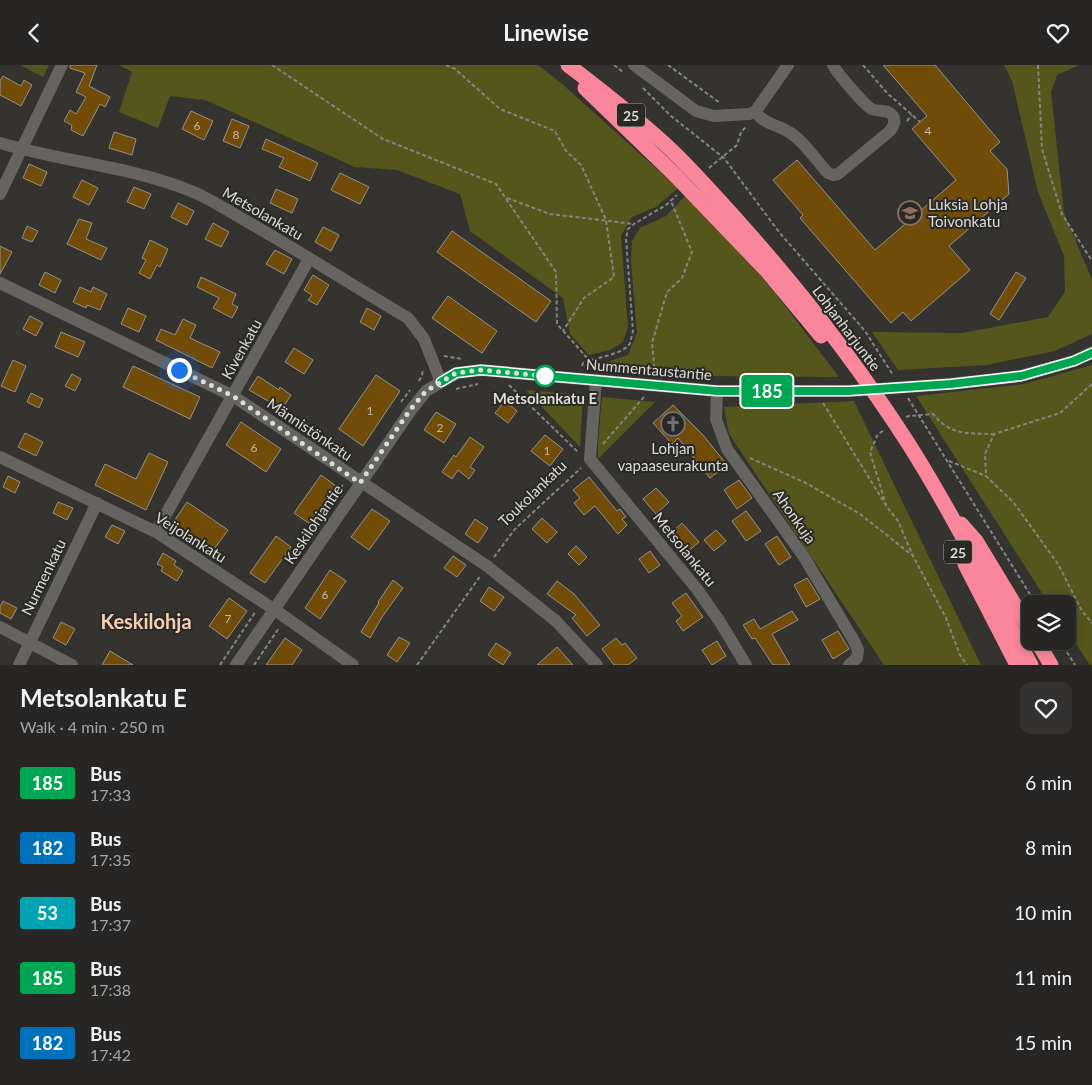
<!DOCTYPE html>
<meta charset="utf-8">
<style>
body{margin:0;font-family:Lato,sans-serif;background:#333231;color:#f1f3f6;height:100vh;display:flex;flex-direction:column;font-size:19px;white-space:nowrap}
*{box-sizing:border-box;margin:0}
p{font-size:16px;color:#a4a5a6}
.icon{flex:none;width:28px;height:28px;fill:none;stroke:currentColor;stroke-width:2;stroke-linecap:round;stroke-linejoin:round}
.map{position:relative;height:600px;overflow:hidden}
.panel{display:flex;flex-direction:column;background:#272624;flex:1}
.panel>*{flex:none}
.badge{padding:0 10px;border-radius:4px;font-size:18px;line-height:32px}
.buttons{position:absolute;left:1021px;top:530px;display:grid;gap:10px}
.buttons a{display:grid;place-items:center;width:55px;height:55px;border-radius:10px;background:#272624;box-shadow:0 2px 8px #0003,0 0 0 1px #434341;font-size:25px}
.you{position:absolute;width:25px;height:25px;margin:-12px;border:4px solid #fff;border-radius:50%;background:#1a73e8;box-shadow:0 0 0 8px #1a73e833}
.map>.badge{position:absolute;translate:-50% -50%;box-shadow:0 0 0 2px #fff}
.round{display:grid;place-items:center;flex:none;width:52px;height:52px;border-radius:10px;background:#333231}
.summary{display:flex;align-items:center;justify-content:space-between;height:85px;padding:0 20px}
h1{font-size:24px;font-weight:700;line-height:38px}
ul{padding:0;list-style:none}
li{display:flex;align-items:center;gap:15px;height:65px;padding:0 20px}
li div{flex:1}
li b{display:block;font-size:19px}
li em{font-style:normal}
li .badge{min-width:55px;font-weight:700;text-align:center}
header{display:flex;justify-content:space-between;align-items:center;height:65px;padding:0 20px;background:#272624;font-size:22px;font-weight:700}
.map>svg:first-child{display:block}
.green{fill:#55561b}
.building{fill:#714c09;stroke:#94918e}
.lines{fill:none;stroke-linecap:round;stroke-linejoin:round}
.path{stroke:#848481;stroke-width:2;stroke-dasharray:4 2.5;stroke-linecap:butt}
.minor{stroke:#656460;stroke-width:12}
.highway{stroke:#f9869b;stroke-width:15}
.line-casing{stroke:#fff;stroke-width:11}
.line{stroke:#00a651;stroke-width:8}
.walk{stroke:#dcdcda;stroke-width:5;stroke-dasharray:0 9}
.stop-dot{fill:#fff;stroke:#00a651;stroke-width:2.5}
.labels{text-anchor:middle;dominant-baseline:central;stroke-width:4;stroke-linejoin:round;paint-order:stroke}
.number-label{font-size:12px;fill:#c1b8a6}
.shield{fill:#2a2926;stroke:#a7a6a4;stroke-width:1}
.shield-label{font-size:14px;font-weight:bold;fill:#dcdcda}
.poi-label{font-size:15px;fill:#dcdcda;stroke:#2a2926;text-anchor:start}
.street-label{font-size:15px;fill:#dcdcda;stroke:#2a2926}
.stop-label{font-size:15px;font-weight:bold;fill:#dcdcda;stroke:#2a2926}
.district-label{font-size:20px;font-weight:bold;fill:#f8ceb3;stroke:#2a2926}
</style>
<header><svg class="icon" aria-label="back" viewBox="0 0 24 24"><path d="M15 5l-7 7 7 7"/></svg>Linewise<svg class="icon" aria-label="heart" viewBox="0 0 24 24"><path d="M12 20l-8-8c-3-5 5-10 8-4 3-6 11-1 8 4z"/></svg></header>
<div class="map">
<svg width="1092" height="600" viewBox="0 0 1092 600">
<rect width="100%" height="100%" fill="#343330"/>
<!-- green -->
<g class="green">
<polygon points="20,0 49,0 43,12"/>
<polygon points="119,0 538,0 561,18 678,123 656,142 632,152 621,171 628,262 623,277 610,285 589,290 570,269 563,233 470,166 460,129 397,105 355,102 205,35 170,31 158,63 119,47 132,7"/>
<polygon points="1004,0 1079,0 1057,10 1051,27 1064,148 1092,215 1092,269 1055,286 987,300 898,305 872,267 962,268 1048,252 1065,227 1064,191 1038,127 1012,16"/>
<polygon points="686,130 735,180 776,229 839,312 702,311 594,301 628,290 637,268 631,197 632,176 640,163 666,151"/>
<polygon points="1092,300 1092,600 1090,600 1068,567 1068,539 1049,539 916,331 1024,319"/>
<polygon points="526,325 583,330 580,382"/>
<polygon points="602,332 655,337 598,394 598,378"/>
<polygon points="854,336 981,600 884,600 729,369 724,342"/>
</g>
<!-- building -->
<g class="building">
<polygon points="70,0 97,0 89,21 110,32 105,42 100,39 83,71 71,65 72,60 64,56 70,45 76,49 86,32 76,27 85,8 70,3"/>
<polygon points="883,0 935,0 1000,77 990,86 1007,104 1009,129 949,181 970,205 911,256 903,247 891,258 800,153 803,150 773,115 797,95 875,185 956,115 912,64 927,51"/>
<polygon points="3,11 21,21 24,15 32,20 21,41 0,30 0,16"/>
<polygon points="191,46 213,56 204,75 182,64"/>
<polygon points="232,54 249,61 240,83 223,76"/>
<polygon points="114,67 136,74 132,90 109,83"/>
<polygon points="266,74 318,98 310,116 279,102 284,93 262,84"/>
<polygon points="29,99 47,107 41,121 23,113"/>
<polygon points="340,108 369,122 360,139 331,125"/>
<polygon points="82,115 98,123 89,140 73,132"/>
<polygon points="134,122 151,129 144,144 127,137"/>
<polygon points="276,124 298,134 292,148 270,138"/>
<polygon points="178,138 194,146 187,160 171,152"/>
<polygon points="79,154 92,158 86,174 107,183 101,195 67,179"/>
<polygon points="213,158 229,167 221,182 205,174"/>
<polygon points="27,161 38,166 32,177 22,173"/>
<polygon points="323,162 339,170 331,186 315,177"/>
<polygon points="452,166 551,236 536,257 437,187"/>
<polygon points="150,175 168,184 160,202 157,200 150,214 139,208 146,195 142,193"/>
<polygon points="0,181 12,187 0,209"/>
<polygon points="275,185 292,194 284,209 266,199"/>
<polygon points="45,207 61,215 55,228 39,220"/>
<polygon points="1016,207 1026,213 999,255 990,249"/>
<polygon points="313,210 329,220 317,240 308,235 312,230 304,225"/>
<polygon points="201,212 236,229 232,239 238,242 232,253 213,243 219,233 197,222"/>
<polygon points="80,222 91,227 93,222 107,229 100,245 87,240 86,243 73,237"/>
<polygon points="448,231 497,266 482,288 432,253"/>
<polygon points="128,243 146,251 139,267 121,259"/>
<polygon points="367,243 381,251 374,265 360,257"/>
<polygon points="30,251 43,258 36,271 23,264"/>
<polygon points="183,254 196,260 190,273 220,287 212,303 156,275 161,264 175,270"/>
<polygon points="61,267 85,277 78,292 55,282"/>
<polygon points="294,283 313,295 304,309 285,297"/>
<polygon points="13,295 26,301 15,327 1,321"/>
<polygon points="133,301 200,332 190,354 123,322"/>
<polygon points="72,309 81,314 75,326 65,321"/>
<polygon points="376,310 400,326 363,381 339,364"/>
<polygon points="258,311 279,325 280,322 291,330 282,344 249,325"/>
<polygon points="31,328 43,334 39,343 27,337"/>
<polygon points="505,336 517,346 508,358 495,348"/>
<polygon points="673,340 703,370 727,400 710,413 678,373 672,379 653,358"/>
<polygon points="436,347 456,359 444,378 424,365"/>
<polygon points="241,357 281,384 266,407 226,380"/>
<polygon points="25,368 43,377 36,391 18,382"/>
<polygon points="545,370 563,384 550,401 531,386"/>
<polygon points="470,372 484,382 470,402 475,405 469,414 458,405 452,414 442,407 454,390 456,392"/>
<polygon points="149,388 168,397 146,445 95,420 105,399 136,414"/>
<polygon points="321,410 336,421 310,459 294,448"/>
<polygon points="8,411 20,417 15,428 3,422"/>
<polygon points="589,412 617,446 620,444 626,452 622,454 627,460 618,469 595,441 584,450 574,438 580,433 573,425"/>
<polygon points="739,415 752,433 737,444 724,425"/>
<polygon points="656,423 669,437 656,449 643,434"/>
<polygon points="58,437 73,443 67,455 53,448"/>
<polygon points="187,437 228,465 212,487 172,459"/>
<polygon points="372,444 390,456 369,485 351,472"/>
<polygon points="746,446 761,466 746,476 732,456"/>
<polygon points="542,453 557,467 547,478 532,464"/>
<polygon points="475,454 488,463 478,478 465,469"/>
<polygon points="682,458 699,477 685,489 669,470"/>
<polygon points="112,460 125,466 118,479 105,472"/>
<polygon points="716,465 726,476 714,486 704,475"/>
<polygon points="276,471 291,482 265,518 250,508"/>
<polygon points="777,471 791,492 779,500 765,479"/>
<polygon points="576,481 587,492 579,500 568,489"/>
<polygon points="650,486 660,500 649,508 639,494"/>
<polygon points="163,488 176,496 174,500 183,506 177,516 161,506 163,502 157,499"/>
<polygon points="453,491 466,500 457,512 444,503"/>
<polygon points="330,505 346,516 320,554 305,543"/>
<polygon points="807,513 820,534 806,542 794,520"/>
<polygon points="393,515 403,523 382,552 370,573 361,567 379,538 378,537"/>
<polygon points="557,516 574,529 600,560 587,571 572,553 576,550 547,529"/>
<polygon points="489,522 504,532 494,546 480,536"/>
<polygon points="686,528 703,552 683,566 676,556 682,551 672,538"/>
<polygon points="229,533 247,546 227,574 209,561"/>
<polygon points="3,536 17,543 11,554 0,548 0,542"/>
<polygon points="792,546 798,555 772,569 790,600 773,600 755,573 752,574 743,560 754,554 760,564"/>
<polygon points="61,557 75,564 66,580 53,573"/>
<polygon points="838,566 849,584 833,594 822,575"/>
<polygon points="399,572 410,578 397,597 387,590"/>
<polygon points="285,573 302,585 292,600 266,600"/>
<polygon points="616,573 622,580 625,578 637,593 628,600 614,600 602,584"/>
<polygon points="717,576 726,591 712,600 702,585"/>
<polygon points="496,578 511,588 503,600 488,590"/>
<polygon points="557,582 573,600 537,600"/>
<polygon points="110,586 133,600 102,600"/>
</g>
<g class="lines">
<!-- path -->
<g class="path">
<polyline points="272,0 383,74 496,119 556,207 557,259 589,295"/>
<polyline points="446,0 455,4 500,44 555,66 566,86 581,100 606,155 614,212 584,233 563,266"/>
<polyline points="614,0 624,8"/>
<polyline points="668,0 720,38"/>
<polyline points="863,0 887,28 920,57"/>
<polyline points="1038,0 1042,84 1062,149 1092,196"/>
<polyline points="643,23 671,51 724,93 779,167 865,266 893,310"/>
<polyline points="907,56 912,50"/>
<polyline points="709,103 737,80 741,67 746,62"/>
<polyline points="507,133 550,149 634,159"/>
<polyline points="444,291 463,294"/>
<path d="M582 301 583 298C595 292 624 290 630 278 631 274 632 270 633 266L626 174 628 164 634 159 666 140 677 130"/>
<polyline points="655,309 652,278 667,227 682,213 692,187 671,136"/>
<polyline points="419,316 422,310 423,304"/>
<polyline points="1092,319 1060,348 994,369 985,389 986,411 1014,438 1058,499 1082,546 1092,558"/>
<polyline points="509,320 579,388"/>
<polyline points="456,324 478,319"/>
<polyline points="908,333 1036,539"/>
<polyline points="401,337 410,325"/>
<polyline points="823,338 887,442 898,456 913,491 946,553 960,590 967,600"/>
<path d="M906 352 909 351 933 349C951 371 968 368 994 369"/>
<polyline points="883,366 878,369 870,387 886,440"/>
<polyline points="603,379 644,332"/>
<polyline points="750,393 806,418 860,449 912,490"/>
<polyline points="949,396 986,411"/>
<polyline points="494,492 515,464 581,403"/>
<polyline points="293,493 344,418"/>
<polyline points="1060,576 1075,600"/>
<polyline points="220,600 256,546"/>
<polyline points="254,600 279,563"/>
<polyline points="417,600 481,510"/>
</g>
<!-- minor -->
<g class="minor">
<polyline points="634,0 696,46 714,51 749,49 755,47 788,0"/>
<path d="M755 47C767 61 775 58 789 67 804 76 816 95 828 108L833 110 838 109 890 66C894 61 897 54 891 49 886 44 878 47 872 44 865 41 836 7 833 0"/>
<path d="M0 78C63 97 130 101 191 126 211 134 230 147 248 157 302 188 354 221 408 253L424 274 441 317"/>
<polyline points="0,129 62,0"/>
<polyline points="0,218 233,331 487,501 556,556 597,600"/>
<polyline points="596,315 590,394 697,524 720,557 746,600"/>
<polyline points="717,326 716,354 727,384 804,492 854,576 858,585 857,593 849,600"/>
<polyline points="0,392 156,467 275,545 353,600"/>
<polyline points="156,467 309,194"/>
<polyline points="0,562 72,600"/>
<polyline points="19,600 97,438"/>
<polyline points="236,600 411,345 426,326 441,317 457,308 481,305 717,326 849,326 951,319 1021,311 1074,296 1092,287"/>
</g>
<!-- highway -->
<g class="highway">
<path d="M568 0C601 25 635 52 666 80 692 104 714 130 737 155 800 225 857 299 908 378 953 449 991 526 1031 600"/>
<polyline points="585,23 675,110 767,206 821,271"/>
<polyline points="961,459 976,476 1030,565"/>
<polyline points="965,499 1017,600"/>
<polyline points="1037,576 1051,600"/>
</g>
</g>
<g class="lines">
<!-- line casing -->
<g class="line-casing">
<polyline id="line" points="441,317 456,308 481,305 717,326 849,326 951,319 1021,311 1074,296 1092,288"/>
</g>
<!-- line -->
<use href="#line" class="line"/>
<!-- walk -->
<polyline class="walk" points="179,305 233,331 360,418 410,345 426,326 456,308 481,305 545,311"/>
</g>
<!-- icons -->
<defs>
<g id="school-ring" transform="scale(1.25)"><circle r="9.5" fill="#2a2926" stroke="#8d6e63" stroke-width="1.5"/><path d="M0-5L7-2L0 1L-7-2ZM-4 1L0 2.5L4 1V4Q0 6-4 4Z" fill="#8d6e63"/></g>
<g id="church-ring" transform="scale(1.25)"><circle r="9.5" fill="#2a2926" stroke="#6b7280" stroke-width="1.5"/><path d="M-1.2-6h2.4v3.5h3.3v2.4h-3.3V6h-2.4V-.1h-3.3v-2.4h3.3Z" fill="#6b7280"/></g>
</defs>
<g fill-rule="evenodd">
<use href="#school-ring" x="910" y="148"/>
<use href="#church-ring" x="673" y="359"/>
</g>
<!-- markers -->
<circle class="stop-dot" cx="545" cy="311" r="10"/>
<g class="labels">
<!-- number labels -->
<g class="number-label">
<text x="197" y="60">6</text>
<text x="928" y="65">4</text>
<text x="236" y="69">8</text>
<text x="370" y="345">1</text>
<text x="440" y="362">2</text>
<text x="254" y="382">6</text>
<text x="547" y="385">1</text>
<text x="325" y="529">6</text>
<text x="228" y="553">7</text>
</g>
<!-- shield labels -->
<g class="shield">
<rect x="617" y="38.5" width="28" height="23" rx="4"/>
<rect x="944" y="475.5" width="28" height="23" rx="4"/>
</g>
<g class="shield-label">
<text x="631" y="50">25</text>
<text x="958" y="487">25</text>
</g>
<!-- poi labels -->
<g class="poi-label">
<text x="928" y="139">Luksia Lohja<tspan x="928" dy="17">Toivonkatu</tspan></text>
<text x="673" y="383" text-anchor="middle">Lohjan<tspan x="673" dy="17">vapaaseurakunta</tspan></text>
</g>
<!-- street labels -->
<g class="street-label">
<text transform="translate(263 148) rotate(30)">Metsolankatu</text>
<text transform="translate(847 263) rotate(53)">Lohjanharjuntie</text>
<text transform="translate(241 284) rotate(-61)">Kivenkatu</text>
<text transform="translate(649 304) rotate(5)">Nummentaustantie</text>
<text transform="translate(310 364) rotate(34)">Männistönkatu</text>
<text transform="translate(532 428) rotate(-44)">Toukolankatu</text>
<text transform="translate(795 451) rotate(55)">Ahonkuja</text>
<text transform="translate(313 459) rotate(-56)">Keskilohjantie</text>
<text transform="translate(191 472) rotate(32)">Veijolankatu</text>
<text transform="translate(685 484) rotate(51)">Metsolankatu</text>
<text transform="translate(43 512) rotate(-64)">Nurmenkatu</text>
</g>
<!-- stop labels -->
<g class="stop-label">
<text x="545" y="333">Metsolankatu E</text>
</g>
<!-- district labels -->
<g class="district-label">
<text x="146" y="556">Keskilohja</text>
</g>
</g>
</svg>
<div class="buttons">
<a><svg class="icon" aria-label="layers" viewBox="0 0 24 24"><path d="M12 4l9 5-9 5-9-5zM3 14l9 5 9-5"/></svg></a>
</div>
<div class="you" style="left:179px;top:305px"></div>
<b class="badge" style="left:767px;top:326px;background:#00a651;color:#fff">185</b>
</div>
<section class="panel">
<div class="summary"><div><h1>Metsolankatu E</h1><p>Walk · 4 min · 250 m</p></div><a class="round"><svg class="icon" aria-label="heart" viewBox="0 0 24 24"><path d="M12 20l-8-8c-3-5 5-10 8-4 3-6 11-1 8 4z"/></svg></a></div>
<ul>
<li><span class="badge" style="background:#00a651;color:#fff">185</span><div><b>Bus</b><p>17:33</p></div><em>6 min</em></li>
<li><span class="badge" style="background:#0072bc;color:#fff">182</span><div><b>Bus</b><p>17:35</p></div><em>8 min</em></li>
<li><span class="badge" style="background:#00a3b4;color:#fff">53</span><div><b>Bus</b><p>17:37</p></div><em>10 min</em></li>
<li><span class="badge" style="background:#00a651;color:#fff">185</span><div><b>Bus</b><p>17:38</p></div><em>11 min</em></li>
<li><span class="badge" style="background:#0072bc;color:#fff">182</span><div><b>Bus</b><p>17:42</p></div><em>15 min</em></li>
</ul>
</section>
